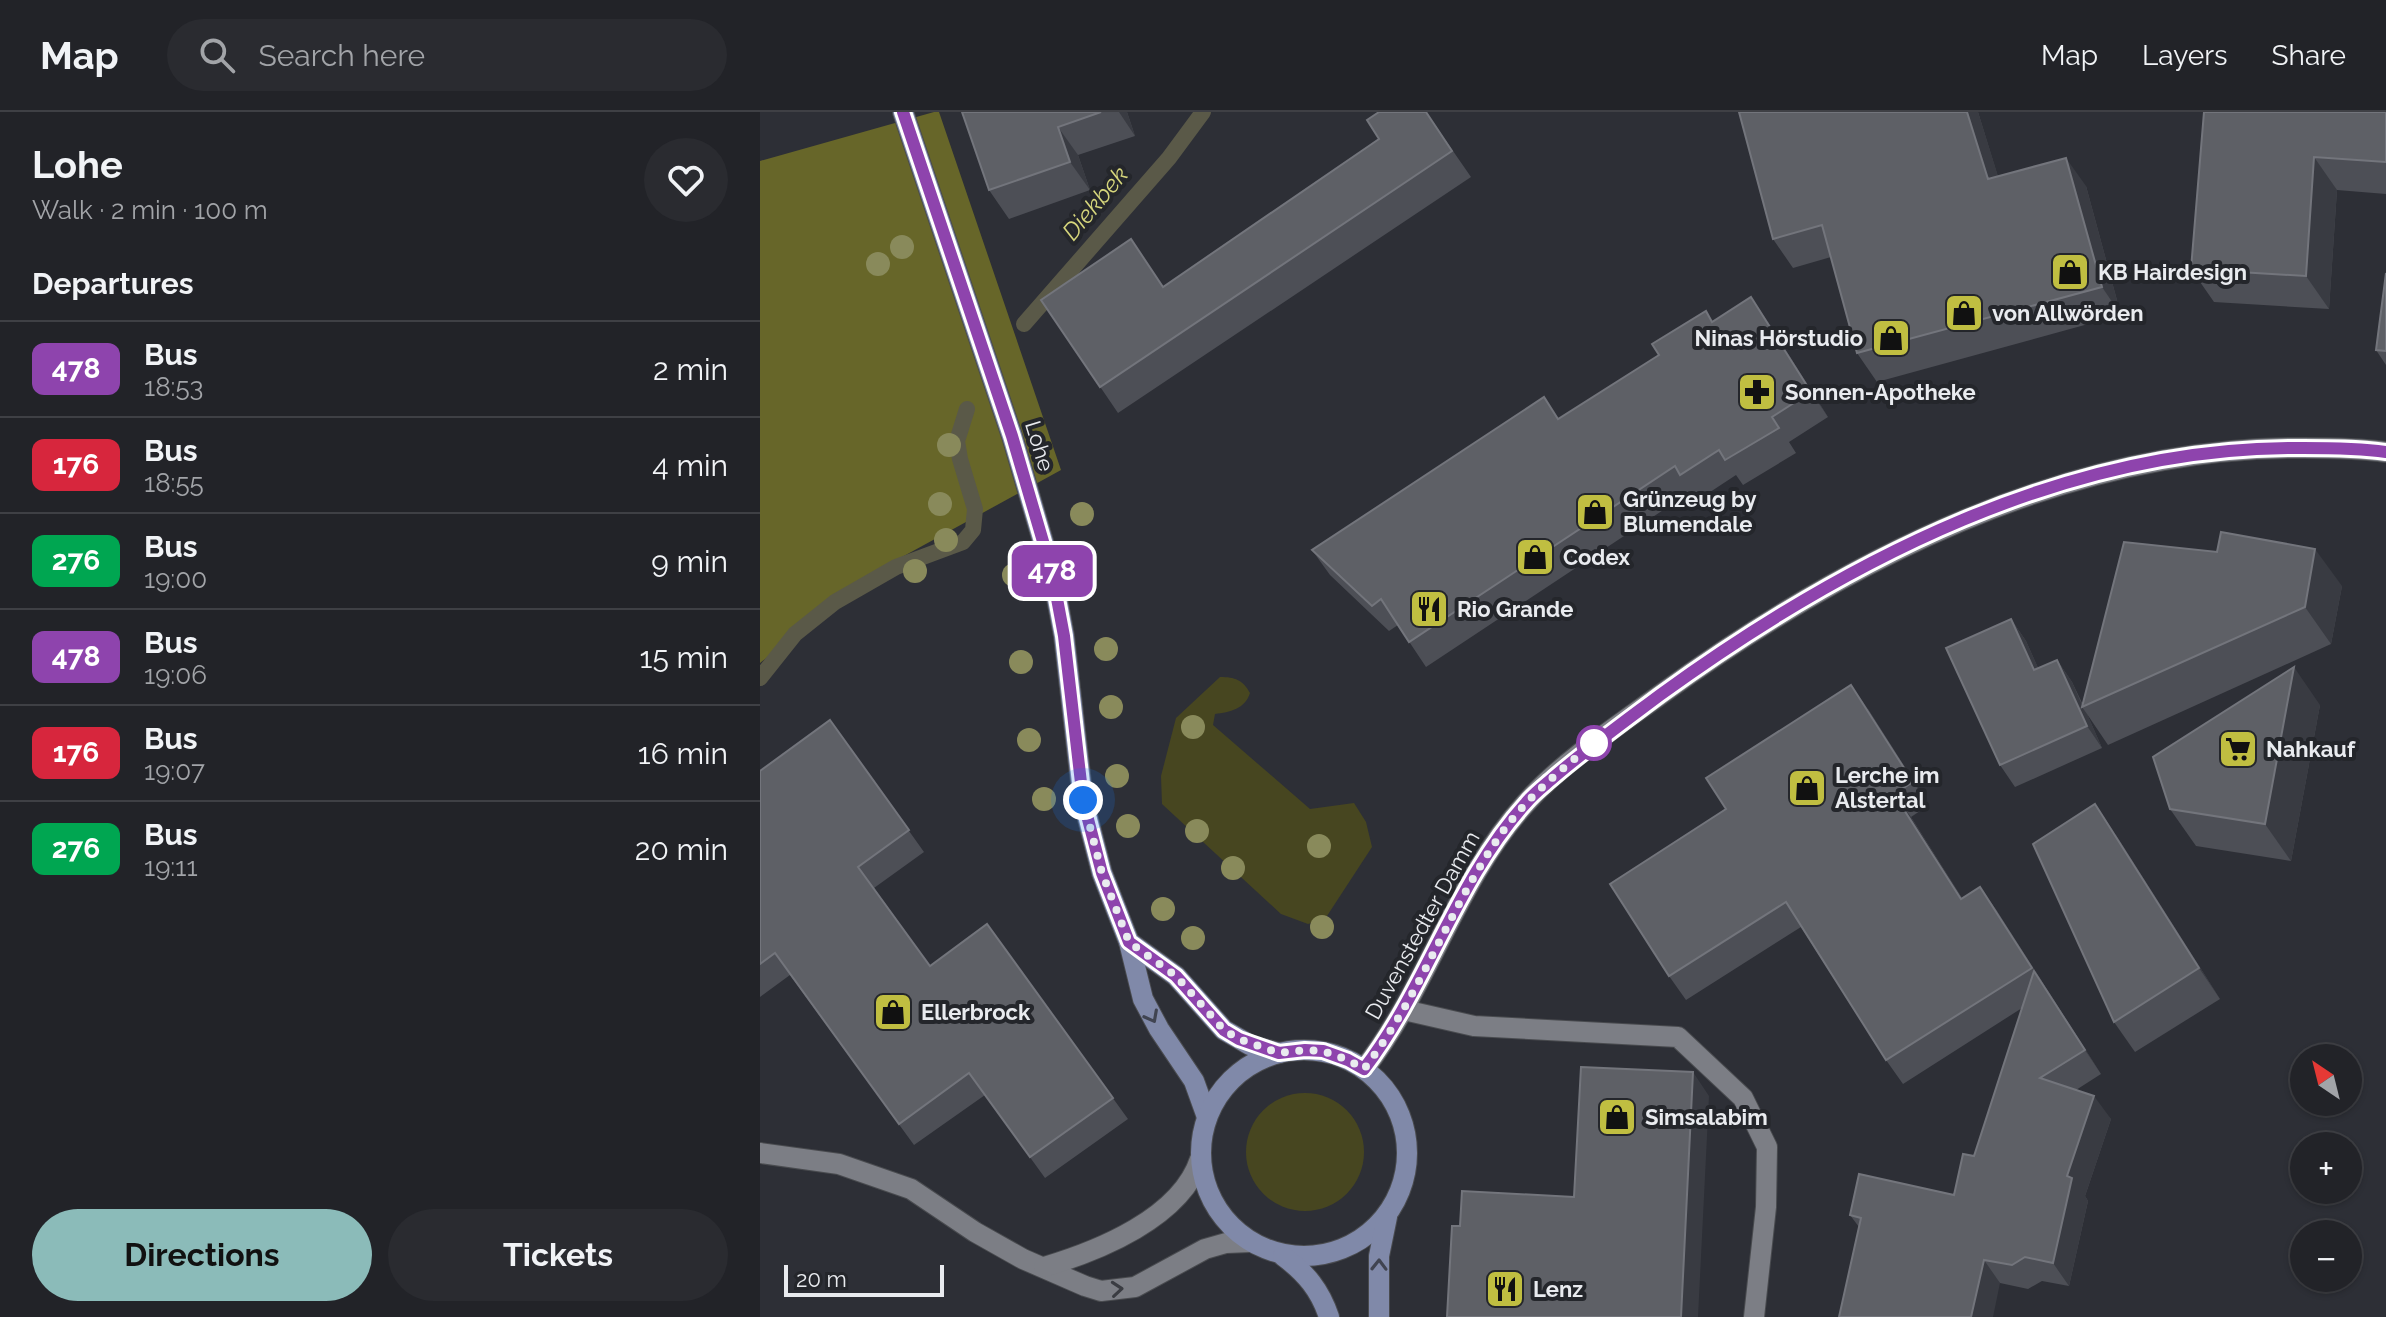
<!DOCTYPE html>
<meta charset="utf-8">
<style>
body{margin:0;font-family:Raleway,sans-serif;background:#2a2b30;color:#f1f3f6;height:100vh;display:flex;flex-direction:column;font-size:30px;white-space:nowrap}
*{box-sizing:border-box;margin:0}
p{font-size:26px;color:#a2a4a8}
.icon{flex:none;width:44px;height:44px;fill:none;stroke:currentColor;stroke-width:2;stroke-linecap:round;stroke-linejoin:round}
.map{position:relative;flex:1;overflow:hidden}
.panel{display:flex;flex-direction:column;background:#222328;width:760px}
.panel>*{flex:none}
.badge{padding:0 16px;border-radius:12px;font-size:28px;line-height:52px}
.needle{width:52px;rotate:325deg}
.fabs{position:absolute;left:1530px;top:932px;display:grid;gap:16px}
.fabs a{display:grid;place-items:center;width:72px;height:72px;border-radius:50%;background:#222328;box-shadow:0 2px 6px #0004,0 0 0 2px #3f4045;font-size:40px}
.scale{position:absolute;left:24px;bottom:20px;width:160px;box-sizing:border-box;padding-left:8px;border:4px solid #e9ebef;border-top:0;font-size:22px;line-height:28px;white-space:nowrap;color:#e9ebef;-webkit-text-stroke:6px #24262b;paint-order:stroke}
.you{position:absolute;width:40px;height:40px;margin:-20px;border:6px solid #fff;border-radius:50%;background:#1a73e8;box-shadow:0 0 0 12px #1a73e833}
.map>.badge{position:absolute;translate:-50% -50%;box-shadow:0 0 0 4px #fff}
h2{padding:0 32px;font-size:30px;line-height:72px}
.round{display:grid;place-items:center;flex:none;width:84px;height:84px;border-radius:42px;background:#2a2b30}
.summary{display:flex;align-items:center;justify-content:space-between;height:136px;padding:0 32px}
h1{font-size:38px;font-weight:700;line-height:60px}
.action{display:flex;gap:16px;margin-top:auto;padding:16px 32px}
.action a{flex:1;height:92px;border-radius:48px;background:#8bbbb9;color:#111;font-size:32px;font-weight:700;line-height:92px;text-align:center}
.action a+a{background:#2a2b30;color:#f1f3f6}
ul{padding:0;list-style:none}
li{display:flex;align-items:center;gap:24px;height:96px;padding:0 32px;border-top:2px solid #3f4045}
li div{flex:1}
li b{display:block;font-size:30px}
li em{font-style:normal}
li .badge{min-width:88px;font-weight:700;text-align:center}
header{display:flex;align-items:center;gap:48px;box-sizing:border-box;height:112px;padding:0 40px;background:#222328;border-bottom:2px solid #3f4045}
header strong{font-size:38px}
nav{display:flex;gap:44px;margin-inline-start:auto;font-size:28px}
.search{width:560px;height:72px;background:#2a2b30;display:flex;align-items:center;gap:20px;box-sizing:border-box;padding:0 28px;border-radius:44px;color:#a2a4a8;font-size:30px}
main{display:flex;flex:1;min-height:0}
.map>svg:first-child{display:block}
.green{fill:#474620}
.forest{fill:#676629}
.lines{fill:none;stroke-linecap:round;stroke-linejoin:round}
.stream{stroke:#5a5948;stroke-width:16}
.service-casing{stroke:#494b4f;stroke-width:22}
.tertiary-casing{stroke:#494b4f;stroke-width:22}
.secondary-casing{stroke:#494b4f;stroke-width:22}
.service{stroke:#7c7e85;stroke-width:20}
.tertiary{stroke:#7c7e85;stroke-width:20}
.secondary{stroke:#8089a9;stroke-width:20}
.tree{fill:#898a5b}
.wall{fill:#4d4f56}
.shaded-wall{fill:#393b42}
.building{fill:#5e6066;stroke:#73757c;stroke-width:2}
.oneway{stroke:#404451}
.oneway2{stroke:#3a3c42}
.line-casing{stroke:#fff;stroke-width:18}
.line{stroke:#8e44ad;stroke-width:12}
.walk{stroke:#e9ebef;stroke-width:8;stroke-dasharray:0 14.4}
.stop-dot{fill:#fff;stroke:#8e44ad;stroke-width:4}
.labels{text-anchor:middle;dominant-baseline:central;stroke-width:8;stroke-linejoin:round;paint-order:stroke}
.poi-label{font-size:22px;font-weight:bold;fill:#e9ebef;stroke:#24262b;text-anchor:start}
.street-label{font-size:22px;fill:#e9ebef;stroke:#24262b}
.water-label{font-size:24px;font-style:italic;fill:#d6d67c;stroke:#24262b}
</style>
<header>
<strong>Map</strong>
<div class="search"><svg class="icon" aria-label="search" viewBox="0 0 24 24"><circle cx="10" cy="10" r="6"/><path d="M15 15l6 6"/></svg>Search here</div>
<nav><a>Map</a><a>Layers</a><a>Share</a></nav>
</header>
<main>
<section class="panel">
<div class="summary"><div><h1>Lohe</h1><p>Walk · 2 min · 100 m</p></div><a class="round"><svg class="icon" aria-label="heart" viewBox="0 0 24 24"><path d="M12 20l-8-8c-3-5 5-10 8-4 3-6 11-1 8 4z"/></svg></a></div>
<h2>Departures</h2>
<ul>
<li><span class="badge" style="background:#8e44ad;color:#fff">478</span><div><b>Bus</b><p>18:53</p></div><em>2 min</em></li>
<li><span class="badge" style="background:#d7263d;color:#fff">176</span><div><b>Bus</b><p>18:55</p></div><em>4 min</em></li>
<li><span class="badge" style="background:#00a651;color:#fff">276</span><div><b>Bus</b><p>19:00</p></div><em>9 min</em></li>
<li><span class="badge" style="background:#8e44ad;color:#fff">478</span><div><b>Bus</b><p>19:06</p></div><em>15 min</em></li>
<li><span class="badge" style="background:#d7263d;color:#fff">176</span><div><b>Bus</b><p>19:07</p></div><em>16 min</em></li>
<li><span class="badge" style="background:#00a651;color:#fff">276</span><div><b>Bus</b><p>19:11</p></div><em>20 min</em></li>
</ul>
<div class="action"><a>Directions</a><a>Tickets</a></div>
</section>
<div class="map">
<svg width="1626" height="1205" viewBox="0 0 1626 1205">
<rect width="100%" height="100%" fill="#2d2f36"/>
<!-- green -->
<g class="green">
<path d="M460 565C475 565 483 568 490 581 485 597 470 600 455 602L453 613 550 697 594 691 606 710 612 735 565 807 548 812 521 802 402 692 401 664 416 606Z"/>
<circle cx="545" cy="1040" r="59"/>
</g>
<!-- forest -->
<polygon class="forest" points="174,0 179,0 301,358 111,462 0,551 0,49"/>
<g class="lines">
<!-- stream -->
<g class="stream">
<polyline points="264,212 409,46 443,0"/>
<polyline points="0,566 35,522 75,490 136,455 203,430 213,418 215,397 200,347 197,329 207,297"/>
</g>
<!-- service casing -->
<g class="service-casing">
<polyline id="service" points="644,898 714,914 918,925 983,986 1007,1035 1006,1095 994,1205"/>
</g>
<!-- tertiary casing -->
<g class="tertiary-casing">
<g id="tertiary">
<path d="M604 957C668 875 696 768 766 691 801 651 857 614 900 583 1086 448 1308 334 1543 336 1571 336 1599 336 1626 340"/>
<polyline points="0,1041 79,1052 151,1077 215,1120 263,1147 325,1174 341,1179 375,1175 445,1137 466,1131 490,1130"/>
<path d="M284 1155C338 1139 421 1106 440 1047"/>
</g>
</g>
<!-- secondary casing -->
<g class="secondary-casing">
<g id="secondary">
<polyline points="143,0 252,324 292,460 304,524 323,688 342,761 369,830 383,887 399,917 434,969 447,1005"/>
<polyline points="369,830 416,864 464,918 490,933 519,941"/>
<circle cx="544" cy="1041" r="103"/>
<path d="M523 1144C546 1161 560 1178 569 1205"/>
<polyline points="619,1205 619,1144 627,1105"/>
</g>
</g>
<!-- service -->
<use href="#service" class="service"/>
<!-- tertiary -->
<use href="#tertiary" class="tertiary"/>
<!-- secondary -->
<use href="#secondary" class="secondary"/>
</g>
<!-- trees -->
<g class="tree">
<circle cx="142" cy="135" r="12"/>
<circle cx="118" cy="152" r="12"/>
<circle cx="189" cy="333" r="12"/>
<circle cx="180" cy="392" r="12"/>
<circle cx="322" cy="402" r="12"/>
<circle cx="186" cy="428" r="12"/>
<circle cx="155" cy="459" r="12"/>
<circle cx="254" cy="463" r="12"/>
<circle cx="346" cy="537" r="12"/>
<circle cx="261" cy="550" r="12"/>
<circle cx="351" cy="595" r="12"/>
<circle cx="433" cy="615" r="12"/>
<circle cx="269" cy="628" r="12"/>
<circle cx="357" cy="664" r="12"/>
<circle cx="284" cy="687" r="12"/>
<circle cx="368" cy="714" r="12"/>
<circle cx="437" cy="719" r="12"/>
<circle cx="559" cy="734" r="12"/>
<circle cx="473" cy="756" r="12"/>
<circle cx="403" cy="797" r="12"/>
<circle cx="562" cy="815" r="12"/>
<circle cx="433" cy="826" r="12"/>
</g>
<!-- wall -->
<g class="wall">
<polygon points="202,0 367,0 375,24 318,43 330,78 249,107 229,78"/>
<polygon points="666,0 711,65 358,301 281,188 404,175"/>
<polygon points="979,0 1218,0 1238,65 1326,74 1361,203 1117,270 1097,241 1071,145 1033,156 1013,127"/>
<polygon points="1444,0 1626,0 1626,82 1577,78 1569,197 1454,190 1431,157"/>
<polygon points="1626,161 1626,253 1616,238"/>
<polygon points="953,209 1008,210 1068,305 1029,330 1036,341 983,373 976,363 938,388 932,379 666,555 638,513 629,519 570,463 552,438 799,307"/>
<polygon points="1582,474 1571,532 1348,633 1327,602 1342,636 1255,675 1240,653 1251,507 1266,529 1278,556 1297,548 1312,570 1323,593"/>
<polygon points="1560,593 1531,749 1436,734 1410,697"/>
<polygon points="1108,597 1169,693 1151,705 1202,786 1220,775 1237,799 1341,962 1316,978 1351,1007 1325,1084 1328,1089 1309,1174 1282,1169 1268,1177 1240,1171 1099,1115 1090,1103 1194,1083 1214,1044 1262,896 1143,972 1126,948 1041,815 926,888 909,864 966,697"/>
<polygon points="70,608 164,740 114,776 170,854 227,812 368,1007 285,1066 225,983 154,1033 30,863 0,885 0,659"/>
<polygon points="1356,723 1460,887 1375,940 1354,910"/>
</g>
<!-- shaded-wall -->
<g class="shaded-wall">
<polygon points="359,0 367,0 375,24"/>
<polygon points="1207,0 1218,0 1248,96 1228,67"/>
<polygon points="298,15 318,43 330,78 310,50"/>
<polygon points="1554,45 1577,78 1569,197 1546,164"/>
<polygon points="1306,46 1326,74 1361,203 1342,175"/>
<polygon points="991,185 1008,210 1068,305 1051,280"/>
<polygon points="1555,437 1582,474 1571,532 1545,495"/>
<polygon points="1251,507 1266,529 1289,580 1274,558"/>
<polygon points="1297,548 1312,570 1323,595 1322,595 1327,602 1342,636 1327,614"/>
<polygon points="1534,555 1560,593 1531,749 1505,712"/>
<polygon points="1091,573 1108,597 1169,693 1153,670"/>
<polygon points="1134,682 1151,705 1218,811 1201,787"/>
<polygon points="1335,692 1356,723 1460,887 1439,856"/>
<polygon points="1220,775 1237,799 1288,879 1272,856"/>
<polygon points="1274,859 1290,882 1341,962 1325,938"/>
<polygon points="933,960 949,984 938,1205 921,1205"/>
<polygon points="1334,984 1351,1007 1325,1084 1328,1089 1309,1174 1293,1151 1307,1064"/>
<polygon points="1224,1148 1240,1171 1233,1205 1211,1205"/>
</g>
<!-- building -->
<g class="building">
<polygon points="202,0 341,0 298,15 310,50 229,78"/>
<polygon points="619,0 666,0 692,39 340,275 281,188 371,127 403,175 619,27 607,8"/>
<polygon points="979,0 1207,0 1228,67 1306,46 1342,175 1097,241 1062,113 1013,127"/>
<polygon points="1444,0 1626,0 1626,50 1554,45 1546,164 1431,157"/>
<polygon points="1626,161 1626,239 1616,238"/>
<polygon points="991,185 1051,280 1012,305 1019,316 965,348 959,338 920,363 915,354 649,530 621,487 612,494 552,438 784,285 798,307 899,243 892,232 946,199 952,210"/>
<polygon points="1461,420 1555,437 1545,495 1322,595 1364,430 1457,440"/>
<polygon points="1251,507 1274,558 1297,548 1327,614 1240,653 1186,536"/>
<polygon points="1534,555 1505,712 1410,697 1393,645"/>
<polygon points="1091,573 1153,670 1134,682 1201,787 1220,775 1272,856 1126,948 1026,790 909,864 850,772 966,697 946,666"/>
<polygon points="70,608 149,718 98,755 170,854 227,812 353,986 270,1045 209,961 139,1012 15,841 0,852 0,659"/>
<polygon points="1335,692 1439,856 1354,910 1273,732"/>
<polygon points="1274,859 1325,938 1280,966 1334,984 1307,1064 1312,1066 1293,1151 1265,1145 1252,1153 1224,1148 1211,1205 1079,1205 1101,1106 1090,1103 1099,1062 1194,1083 1203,1042 1214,1044"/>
<polygon points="821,955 933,960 921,1205 687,1205 692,1114 700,1114 702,1079 814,1085"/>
</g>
<!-- one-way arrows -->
<defs><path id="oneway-chevron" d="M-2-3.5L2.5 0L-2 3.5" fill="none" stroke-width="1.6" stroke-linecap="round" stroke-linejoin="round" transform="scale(2)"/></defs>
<g class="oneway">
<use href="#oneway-chevron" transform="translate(392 905) rotate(62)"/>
<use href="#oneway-chevron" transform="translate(619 1153) rotate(-89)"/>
</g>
<use class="oneway2" href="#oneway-chevron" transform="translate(357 1177) rotate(-5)"/>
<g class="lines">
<!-- line casing -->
<g class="line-casing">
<path id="line" d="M143 0 252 324 292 460 304 524 323 688 342 761 369 830 416 864 464 918 479 927 519 941 545 938 563 939 588 948 604 957C667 875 696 768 766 691 774 681 785 673 794 665 828 636 864 610 900 583 1086 448 1308 333 1543 336 1571 336 1598 336 1626 340"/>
</g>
<!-- line -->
<use href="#line" class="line"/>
<!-- walk -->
<path class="walk" d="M323 688 342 761 369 830 416 864 464 918 479 927 519 941 545 938 563 939 588 948 604 957C659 886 688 799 739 725 764 688 799 659 834 631"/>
</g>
<!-- icons -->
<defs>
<g id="shop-square" transform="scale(2)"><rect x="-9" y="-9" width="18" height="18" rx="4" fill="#c0be41" stroke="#24262b"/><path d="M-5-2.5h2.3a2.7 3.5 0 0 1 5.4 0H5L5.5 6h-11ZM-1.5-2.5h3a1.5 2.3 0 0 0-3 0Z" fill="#111"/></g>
<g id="pharmacy-square" transform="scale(2)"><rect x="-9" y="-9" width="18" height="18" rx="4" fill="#c0be41" stroke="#24262b"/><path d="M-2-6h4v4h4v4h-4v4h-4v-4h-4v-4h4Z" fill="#111"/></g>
<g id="restaurant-square" transform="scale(2)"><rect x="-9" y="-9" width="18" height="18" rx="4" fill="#c0be41" stroke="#24262b"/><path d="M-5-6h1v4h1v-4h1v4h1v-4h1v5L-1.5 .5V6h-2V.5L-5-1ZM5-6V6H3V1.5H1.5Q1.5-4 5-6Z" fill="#111"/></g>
<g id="supermarket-square" transform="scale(2)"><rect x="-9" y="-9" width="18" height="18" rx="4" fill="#c0be41" stroke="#24262b"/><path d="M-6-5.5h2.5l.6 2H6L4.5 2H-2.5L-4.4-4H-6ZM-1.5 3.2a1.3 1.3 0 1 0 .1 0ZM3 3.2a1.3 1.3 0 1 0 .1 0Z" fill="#111"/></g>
</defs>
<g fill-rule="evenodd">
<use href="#shop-square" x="1310" y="160"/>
<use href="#shop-square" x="1204" y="201"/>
<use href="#shop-square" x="1131" y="226"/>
<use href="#pharmacy-square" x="997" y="280"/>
<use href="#shop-square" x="835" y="400"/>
<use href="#shop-square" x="775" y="445"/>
<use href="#restaurant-square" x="669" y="497"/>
<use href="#supermarket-square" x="1478" y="637"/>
<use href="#shop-square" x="1047" y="676"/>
<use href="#shop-square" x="133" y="900"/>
<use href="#shop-square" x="857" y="1005"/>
<use href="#restaurant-square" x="745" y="1177"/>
</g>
<!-- markers -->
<circle class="stop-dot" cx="834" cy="631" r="16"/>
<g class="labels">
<!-- poi labels -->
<g class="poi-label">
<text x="1338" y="160">KB Hairdesign</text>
<text x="1232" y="201">von Allwörden</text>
<text x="1103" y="226" text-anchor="end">Ninas Hörstudio</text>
<text x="1025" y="280">Sonnen-Apotheke</text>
<text x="863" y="387">Grünzeug by<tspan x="863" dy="25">Blumendale</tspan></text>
<text x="803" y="445">Codex</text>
<text x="697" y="497">Rio Grande</text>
<text x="1506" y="637">Nahkauf</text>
<text x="1075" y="663">Lerche im<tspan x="1075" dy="25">Alstertal</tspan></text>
<text x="161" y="900">Ellerbrock</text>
<text x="885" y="1005">Simsalabim</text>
<text x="773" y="1177">Lenz</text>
</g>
<!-- street labels -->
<g class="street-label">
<text transform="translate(280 334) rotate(73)">Lohe</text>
<text transform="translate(662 813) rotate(-61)">Duvenstedter Damm</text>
</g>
<!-- water labels -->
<g class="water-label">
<text transform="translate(335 91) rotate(-50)">Diekbek</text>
</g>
</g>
</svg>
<div class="fabs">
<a><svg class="needle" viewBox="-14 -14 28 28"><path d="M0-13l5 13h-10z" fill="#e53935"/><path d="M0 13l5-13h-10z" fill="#a2a4a8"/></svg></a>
<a>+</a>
<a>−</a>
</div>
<div class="scale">20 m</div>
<div class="you" style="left:323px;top:688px"></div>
<b class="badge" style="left:292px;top:459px;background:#8e44ad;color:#fff">478</b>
</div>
</main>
